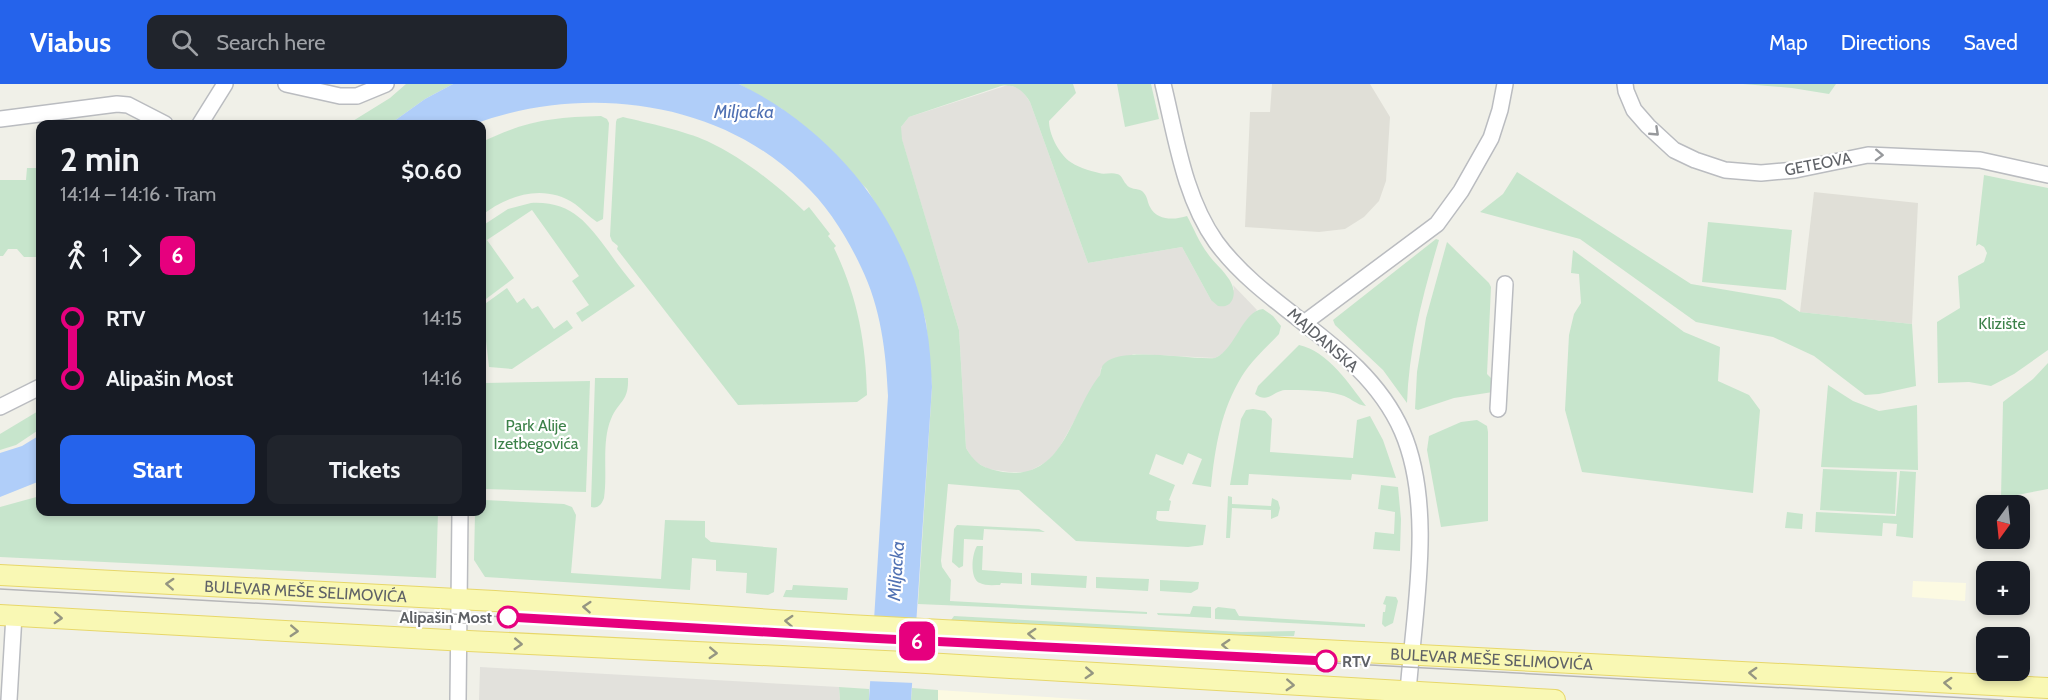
<!DOCTYPE html>
<meta charset="utf-8">
<style>
body{margin:0;font-family:Cabin,sans-serif;background:#20242c;color:#f1f3f6;height:100vh;display:flex;flex-direction:column;font-size:22px;white-space:nowrap}
*{box-sizing:border-box;margin:0}
p{font-size:20px;color:#9ea1a6}
.icon{flex:none;width:33px;height:33px;fill:none;stroke:currentColor;stroke-width:2;stroke-linecap:round;stroke-linejoin:round}
.map{position:relative;flex:1;overflow:hidden}
.side{position:absolute;left:36px;top:36px;width:450px;height:396px;display:flex;flex-direction:column;background:#171b24;border-radius:12px;box-shadow:0 3px 9px #0003}
.side>*{flex:none}
.badge{padding:0 12px;border-radius:9px;font-size:21px;line-height:39px}
.needle{width:39px;rotate:195deg}
.fabs{position:absolute;left:1976px;top:411px;display:grid;gap:12px}
.fabs a{display:grid;place-items:center;width:54px;height:54px;border-radius:12px;background:#171b24;box-shadow:0 3px 9px #0003;font-size:30px}
.map>.badge{position:absolute;translate:-50% -50%;box-shadow:0 0 0 3px #fff}
.legs{display:flex;align-items:center;gap:9px;height:66px;padding:0 24px;font-size:20px}
.legs p{margin-inline-start:auto}
.headline{display:flex;align-items:center;justify-content:space-between;height:102px;padding:0 24px}
h1{font-size:33px;font-weight:800;line-height:45px}
.action{display:flex;gap:12px;margin-top:auto;padding:12px 24px}
.action a{flex:1;height:69px;border-radius:12px;background:#2563eb;color:#fff;font-size:24px;font-weight:800;line-height:69px;text-align:center}
.action a+a{background:#20242c;color:#f1f3f6}
ul{padding:0 24px;list-style:none}
li{display:flex;align-items:center;gap:21px;height:60px;font-size:22px}
li i{display:grid;place-items:center;width:9px;height:100%;margin:0 8px;background:currentColor}
li i::after{content:'';width:15px;height:15px;margin:-8px;border:4px solid;border-radius:50%;background:#171b24}
li p{margin-inline-start:auto}
li:first-child i{background:linear-gradient(#0000 50%,currentColor 0)}
li:last-child i{background:linear-gradient(currentColor 50%,#0000 0)}
header{display:flex;align-items:center;gap:36px;box-sizing:border-box;height:84px;padding:0 30px;background:#2563eb;color:#fff}
header strong{font-size:28px}
nav{display:flex;gap:33px;margin-inline-start:auto;font-size:21px}
.search{width:420px;height:54px;background:#20242c;display:flex;align-items:center;gap:15px;box-sizing:border-box;padding:0 21px;border-radius:12px;color:#9ea1a6;font-size:22px}
.map>svg:first-child{display:block}
.commercial{fill:#fcfae2}
.industrial{fill:#e2e1dc}
.education{fill:#e0dfd7}
.green{fill:#c7e5cc}
.water{fill:#b0cef9}
.pier{fill:#f0f0e8}
.lines{fill:none;stroke-linecap:round;stroke-linejoin:round}
.minor-casing{stroke:#babcc0;stroke-width:18}
.major-casing{stroke:#e7d76a;stroke-width:22}
.minor{stroke:#fff;stroke-width:15}
.major{stroke:#f9f8b4;stroke-width:20}
.tram{stroke:#b6b6b7;stroke-width:1.5}
.oneway{stroke:#97999c}
.oneway2{stroke:#959682}
.line-1-casing{stroke:#fff;stroke-width:14}
.line-1{stroke:#e6007e;stroke-width:9}
.stop-1-dot{fill:#fff;stroke:#e6007e;stroke-width:3}
.labels{text-anchor:middle;dominant-baseline:central;stroke-width:4.5;stroke-linejoin:round;paint-order:stroke}
.street-label{font-size:16px;fill:#5f6267;stroke:#fff}
.park-label{font-size:16px;fill:#3c8149;stroke:#fff}
.stop-label{font-size:16px;font-weight:bold;fill:#5f6267;stroke:#fff;text-anchor:end}
.water-label{font-size:18px;font-style:italic;fill:#5071b3;stroke:#fff}
</style>
<header>
<strong>Viabus</strong>
<div class="search"><svg class="icon" aria-label="search" viewBox="0 0 24 24"><circle cx="10" cy="10" r="6"/><path d="M15 15l6 6"/></svg>Search here</div>
<nav><a>Map</a><a>Directions</a><a>Saved</a></nav>
</header>
<div class="map">
<svg width="2048" height="616" viewBox="0 0 2048 616">
<rect width="100%" height="100%" fill="#f0f0e8"/>
<!-- commercial -->
<g class="commercial">
<polygon points="1913,497 1966,499 1965,517 1912,513"/>
<polygon points="938,606 1093,616 938,616"/>
</g>
<!-- industrial -->
<g class="industrial">
<polygon points="1008,1 1021,5 1030,18 1088,179 1182,163 1211,216 1234,206 1233,201 1257,226 1246,237 1227,267 1215,274 1134,270 1101,284 1100,291 1058,366 1048,377 1028,388 1009,388 988,385 974,377 966,364 959,246 900,49 901,43 909,33"/>
<polygon points="480,583 839,603 840,616 479,616"/>
</g>
<!-- education -->
<g class="education">
<polygon points="1272,0 1370,0 1390,33 1386,97 1379,117 1364,133 1345,145 1319,148 1245,143 1250,28 1270,28"/>
<polygon points="1814,108 1918,119 1912,240 1800,228"/>
</g>
<!-- green -->
<g class="green">
<polygon points="406,0 453,0 425,15 390,40 348,40 390,14"/>
<path d="M739 0H1073L1076 9 1049 37C1049 50 1058 68 1069 77 1075 82 1090 87 1099 89 1104 91 1111 88 1117 90 1122 91 1123 97 1126 100 1130 106 1137 104 1142 107 1148 112 1147 118 1150 123 1157 137 1175 136 1187 132 1194 145 1199 158 1208 170 1217 183 1238 197 1233 214 1230 222 1225 223 1218 222L1211 216 1182 163 1088 179 1030 18C1023 6 1015 0 1001 2L909 33 901 43 902 55 959 246 966 364C976 381 983 384 1003 388 1065 397 1070 328 1100 291 1101 287 1101 282 1105 279 1122 262 1190 276 1215 274 1236 265 1242 227 1263 225L1273 232 1281 242 1279 250C1267 263 1252 276 1242 292 1221 326 1215 363 1211 403L1192 400 1202 375 1188 369 1183 381 1156 370 1149 390 1175 401 1169 416 1171 417 1169 427H1157L1156 435 1159 437 1206 441 1203 461 1188 463 1076 457 1019 406 948 400 941 477 942 483 951 496 950 517 1147 528V530L918 520 932 303 926 238 912 191 894 151 867 105 782 25Z"/>
<polygon points="1117,0 1151,0 1159,35 1125,43"/>
<polygon points="1743,0 1836,0 1829,10 1792,4"/>
<path d="M601 32 607 35 609 39 603 135 597 138C589 133 582 125 575 120 544 99 508 111 482 131V58C525 37 553 33 601 32Z"/>
<path d="M623 33C648 39 685 47 707 57 743 74 776 100 804 127L809 123 830 150 828 152 836 162 834 164C857 211 866 258 867 311L857 318 738 321 617 165 618 162 612 157 610 152 616 38 617 35Z"/>
<polygon points="27,84 40,84 40,173 24,173 17,165 8,165 3,172 0,172 0,96 26,96"/>
<polygon points="1517,88 1691,200 1780,215 1800,228 1912,240 1916,302 1879,310 1865,311 1814,272 1773,253 1696,238 1580,155 1480,128 1503,110"/>
<polygon points="1984,91 2048,104 2048,266 2014,290 1991,302 1969,298 1938,299 1937,238 1960,224 1958,192 1984,178 1987,169 1984,163 1979,160 1976,162"/>
<path d="M531 119C572 117 587 139 609 168 617 180 626 191 635 202L582 238 576 229 589 221 572 197 579 192 532 126 487 156 514 194 482 218V142L508 125Z"/>
<polygon points="1708,138 1792,146 1786,206 1702,198"/>
<path d="M1436 155 1439 156C1423 210 1409 263 1407 319L1383 286 1335 241 1333 236Z"/>
<polygon points="1447,158 1489,199 1491,203 1487,290 1493,296 1493,308 1454,314 1418,326 1415,325 1417,288 1426,234"/>
<polygon points="1573,166 1684,248 1720,263 1718,297 1749,311 1760,326 1753,409 1582,388 1565,326 1569,251 1574,230 1581,219 1579,190 1571,189"/>
<polygon points="507,204 517,219 524,214 532,225 538,222 554,245 567,236 573,244 512,285 489,283 482,222"/>
<path d="M1299 261C1328 267 1349 300 1366 322 1356 321 1350 313 1341 311 1324 306 1302 306 1285 306 1273 307 1268 320 1255 310L1258 302Z"/>
<polygon points="2048,279 2048,405 2001,414 2003,318 2033,295"/>
<path d="M595 294H628C629 318 619 316 611 335 601 359 608 389 604 414 602 420 598 425 591 423V420Z"/>
<polygon points="590,297 586,408 484,405 485,299"/>
<polygon points="1828,301 1853,317 1879,327 1917,321 1918,386 1821,383"/>
<polygon points="1253,325 1265,327 1272,335 1270,368 1353,374 1357,336 1370,332 1383,356 1396,394 1352,390 1351,396 1249,390 1248,401 1230,401 1241,335 1246,326"/>
<polygon points="40,326 40,345 16,361 0,366 0,350"/>
<polygon points="1477,336 1487,342 1488,348 1488,437 1441,443 1427,366 1429,352 1461,338"/>
<polygon points="1823,385 1897,388 1895,430 1820,426"/>
<polygon points="1900,387 1916,388 1913,454 1896,452 1897,440 1883,439 1882,452 1815,448 1816,428 1896,432"/>
<polygon points="1381,401 1398,403 1401,435 1400,467 1373,465 1375,448 1394,450 1395,428 1378,425"/>
<polygon points="40,412 40,428 438,428 436,494 0,473 0,423"/>
<polygon points="1228,412 1232,413 1232,420 1271,422 1272,414 1278,417 1280,424 1278,432 1271,435 1271,426 1232,424 1230,454 1226,454"/>
<polygon points="485,416 564,420 572,423 576,431 571,489 661,495 665,436 705,437 705,453 711,458 777,464 774,508 768,511 746,509 747,489 716,487 716,476 692,474 690,506 485,493 474,476 475,429 482,428 482,418"/>
<polygon points="1787,428 1803,430 1802,445 1785,444"/>
<polygon points="957,441 1039,445 1045,448 984,445 983,456 964,455 963,482 959,484 952,478 954,445"/>
<path d="M977 462H983L982 486 1022 489V500L1001 499 1000 501C994 501 985 502 980 499 969 495 972 469 977 462Z"/>
<polygon points="1031,489 1087,492 1086,504 1031,501"/>
<polygon points="1096,493 1149,495 1148,507 1096,504"/>
<polygon points="1160,496 1199,498 1198,505 1191,509 1160,507"/>
<polygon points="793,501 848,504 847,516 783,513 786,506 792,506"/>
<polygon points="1386,512 1396,513 1398,517 1393,539 1385,543 1382,540 1383,528 1385,528 1386,521 1383,520"/>
<polygon points="1193,522 1211,523 1211,534 1158,531 1157,529 1190,530"/>
<polygon points="1218,523 1235,525 1239,532 1365,540 1365,543 1215,535 1215,525"/>
<polygon points="954,532 1241,548 1295,547 1294,552 1253,553 949,539"/>
<polygon points="839,603 869,605 869,616 840,616"/>
<polygon points="912,604 938,606 938,616 911,616"/>
</g>
<!-- water -->
<g class="water">
<path d="M453 0H739C833 45 907 136 926 240 930 261 931 282 932 303L911 616H869L888 312C886 268 881 224 861 183 847 153 827 121 802 98 717 15 582 0 474 40H390L425 15Z"/>
<polygon points="40,351 40,397 0,413 0,369 22,362"/>
</g>
<!-- pier -->
<polygon class="pier" points="870,534 920,536 915,599 867,597"/>
<g class="lines">
<!-- minor casing -->
<g class="minor-casing">
<g id="minor">
<polyline points="286,0 340,12 357,12 386,0"/>
<path d="M1163 0C1176 53 1184 113 1216 158 1268 229 1364 261 1402 347 1435 423 1414 527 1408 608"/>
<polyline points="1625,0 1626,7 1634,26 1648,42 1674,66 1695,76 1725,86 1761,89 1795,86 1868,71 1980,76 2048,91"/>
<polyline points="0,35 117,20 128,21 165,40"/>
<polyline points="200,40 225,0"/>
<polyline points="1304,239 1437,140 1461,107 1491,54 1500,26 1505,0"/>
<polyline points="0,323 40,303"/>
<polyline points="1498,325 1505,200"/>
<polyline points="9,616 14,531"/>
<polyline points="458,616 460,428"/>
</g>
</g>
<!-- major casing -->
<g class="major-casing">
<g id="major">
<path id="s1" d="M0 491 495 517 848 541 2048 604"/>
<polyline points="0,531 448,556 926,579 1555,616"/>
</g>
</g>
<!-- minor -->
<use href="#minor" class="minor"/>
<!-- major -->
<use href="#major" class="major"/>
<!-- tram -->
<g class="tram">
<polyline points="0,505 2003,616"/>
<polyline points="424,537 486,540"/>
</g>
</g>
<!-- one-way arrows -->
<defs><path id="oneway-chevron" d="M-2-3.5L2.5 0L-2 3.5" fill="none" stroke-width="1.6" stroke-linecap="round" stroke-linejoin="round" transform="scale(1.5)"/></defs>
<g class="oneway">
<use href="#oneway-chevron" transform="translate(1655 48) rotate(43)"/>
<use href="#oneway-chevron" transform="translate(1879 71) rotate(2)"/>
</g>
<g class="oneway2">
<use href="#oneway-chevron" transform="translate(170 500) rotate(-177)"/>
<use href="#oneway-chevron" transform="translate(587 523) rotate(-176)"/>
<use href="#oneway-chevron" transform="translate(58 534) rotate(3)"/>
<use href="#oneway-chevron" transform="translate(789 537) rotate(-177)"/>
<use href="#oneway-chevron" transform="translate(294 547) rotate(3)"/>
<use href="#oneway-chevron" transform="translate(1032 550) rotate(-177)"/>
<use href="#oneway-chevron" transform="translate(518 560) rotate(3)"/>
<use href="#oneway-chevron" transform="translate(1226 561) rotate(-177)"/>
<use href="#oneway-chevron" transform="translate(713 569) rotate(3)"/>
<use href="#oneway-chevron" transform="translate(1089 589) rotate(3)"/>
<use href="#oneway-chevron" transform="translate(1753 589) rotate(-177)"/>
<use href="#oneway-chevron" transform="translate(1948 599) rotate(-177)"/>
<use href="#oneway-chevron" transform="translate(1290 601) rotate(3)"/>
</g>
<g class="lines">
<!-- line-1 casing -->
<g class="line-1-casing">
<polyline id="line-1" points="508,533 867,554 1326,577"/>
</g>
<!-- line-1 -->
<use href="#line-1" class="line-1"/>
</g>
<!-- markers -->
<g class="stop-1-dot">
<circle cx="508" cy="533" r="10"/>
<circle cx="1326" cy="577" r="10"/>
</g>
<g class="labels">
<!-- street labels -->
<g class="street-label">
<text transform="translate(1818 80) rotate(-11)">GETEOVA</text>
<text transform="translate(1323 256) rotate(41)">MAJDANSKA</text>
<text stroke="none"><textPath href="#s1" startOffset="306">BULEVAR MEŠE SELIMOVIĆA</textPath></text>
<text stroke="none"><textPath href="#s1" startOffset="1494">BULEVAR MEŠE SELIMOVIĆA</textPath></text>
</g>
<!-- park labels -->
<g class="park-label">
<text x="2002" y="239">Klizište</text>
<text x="536" y="341">Park Alije<tspan x="536" dy="18">Izetbegovića</tspan></text>
</g>
<!-- stop labels -->
<g class="stop-label">
<text x="492" y="533">Alipašin Most</text>
<text x="1342" y="577" text-anchor="start">RTV</text>
</g>
<!-- water labels -->
<g class="water-label">
<text x="744" y="28">Miljacka</text>
<text transform="translate(896 487) rotate(-86)">Miljacka</text>
</g>
</g>
</svg>
<div class="fabs">
<a><svg class="needle" viewBox="-14 -14 28 28"><path d="M0-13l5 13h-10z" fill="#e53935"/><path d="M0 13l5-13h-10z" fill="#9ea1a6"/></svg></a>
<a>+</a>
<a>−</a>
</div>
<b class="badge" style="left:917px;top:557px;background:#e6007e;color:#fff">6</b>
<section class="side">
<div class="headline"><div><h1>2 min</h1><p>14:14 – 14:16 · Tram</p></div><b>$0.60</b></div>
<div class="legs"><svg class="icon" aria-label="walk" viewBox="0 0 24 24"><circle cx="13" cy="4" r="2"/><path d="M13 8l-2 6 4 7M11 14l-3 7M7 12l3-4h3l4 4"/></svg>1<svg class="icon" aria-label="forward" viewBox="0 0 24 24"><path d="M9 5l7 7-7 7"/></svg><b class="badge" style="background:#e6007e;color:#fff">6</b></div>
<ul>
<li><i style="color:#e6007e"></i><b>RTV</b><p>14:15</p></li>
<li><i style="color:#e6007e"></i><b>Alipašin Most</b><p>14:16</p></li>
</ul>
<div class="action"><a>Start</a><a>Tickets</a></div>
</section>
</div>
